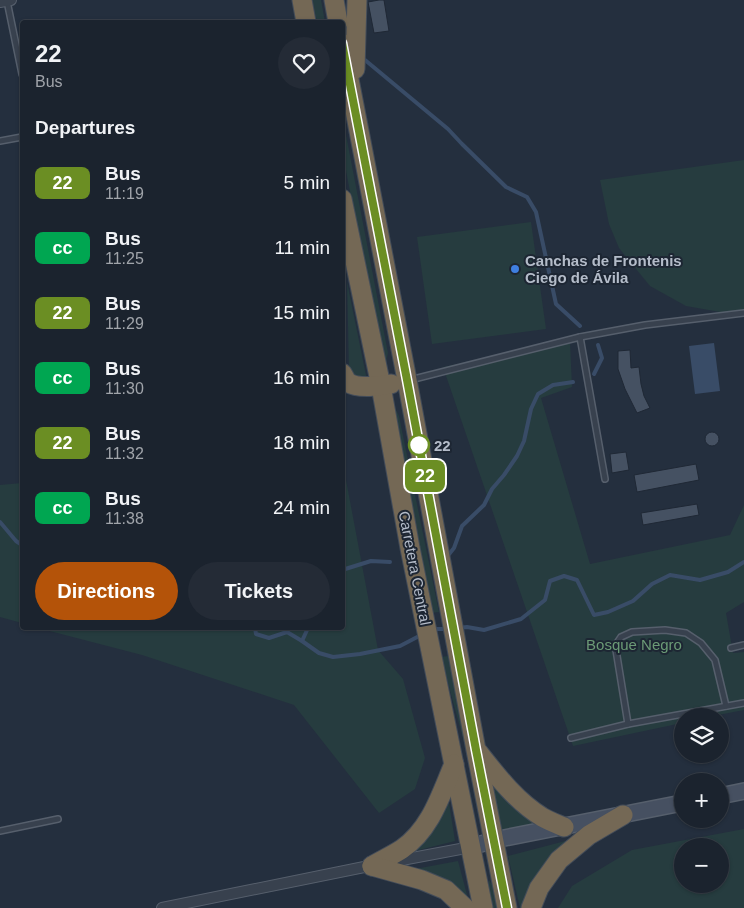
<!DOCTYPE html>
<meta charset="utf-8">
<style>
body{margin:0;font-family:Helvetica,sans-serif;background:#242b36;color:#f1f3f6;height:100vh;display:flex;flex-direction:column;font-size:19px;white-space:nowrap}
*{box-sizing:border-box;margin:0}
p{font-size:16px;color:#a0a4aa}
.icon{flex:none;width:28px;height:28px;fill:none;stroke:currentColor;stroke-width:2;stroke-linecap:round;stroke-linejoin:round}
.map{position:relative;flex:1;overflow:hidden}
.sheet{position:absolute;left:20px;top:20px;width:325px;height:610px;display:flex;flex-direction:column;background:#1b232e;border-radius:5px;box-shadow:0 1px 4px #0004,0 0 0 1px #39404a}
.sheet>*{flex:none}
.badge{padding:0 10px;border-radius:8px;font-size:18px;line-height:32px}
.controls{position:absolute;left:674px;top:708px;display:grid;gap:10px}
.controls a{display:grid;place-items:center;width:55px;height:55px;border-radius:50%;background:#1b232e;box-shadow:0 1px 4px #0004,0 0 0 1px #39404a;font-size:25px}
.map>.badge{position:absolute;translate:-50% -50%;box-shadow:0 0 0 2px #fff}
h2{padding:0 15px;font-size:19px;line-height:45px}
.round{display:grid;place-items:center;flex:none;width:52px;height:52px;border-radius:26px;background:#242b36}
.overview{display:flex;align-items:center;justify-content:space-between;height:85px;padding:0 15px}
h1{font-size:24px;font-weight:700;line-height:38px}
.primary-button{display:flex;gap:10px;margin-top:auto;padding:10px 15px}
.primary-button a{flex:1;height:58px;border-radius:30px;background:#b45309;color:#fff;font-size:20px;font-weight:700;line-height:58px;text-align:center}
.primary-button a+a{background:#242b36;color:#f1f3f6}
ul{padding:0;list-style:none}
li{display:flex;align-items:center;gap:15px;height:65px;padding:0 15px}
li div{flex:1}
li b{display:block;font-size:19px}
li em{font-style:normal}
li .badge{min-width:55px;font-weight:700;text-align:center}
.map>svg:first-child{display:block}
.green{fill:#263c3f;fill-rule:evenodd}
.water{fill:#394c67}
.lines{fill:none;stroke-linecap:round;stroke-linejoin:round}
.stream{stroke:#394c67;stroke-width:4}
.building{fill:#455162;stroke:#1f2835}
.lane-casing{stroke:#565f6c;stroke-width:8}
.street-casing{stroke:#565f6c;stroke-width:12}
.secondary-casing{stroke:#565f6c;stroke-width:18}
.highway-casing{stroke:#434c59;stroke-width:21}
.lane{stroke:#38414e;stroke-width:5}
.street{stroke:#38414e;stroke-width:10}
.secondary{stroke:#465061;stroke-width:15}
.highway{stroke:#746855;stroke-width:19}
.line-casing{stroke:#fff;stroke-width:11}
.line{stroke:#6b8e23;stroke-width:8}
.shop-dot{fill:#3f7fe0;stroke:#1d2633;stroke-width:2}
.stop-dot{fill:#fff;stroke:#6b8e23;stroke-width:2.5}
.labels{text-anchor:middle;dominant-baseline:central;stroke-width:4;stroke-linejoin:round;paint-order:stroke}
.poi-label{font-size:15px;font-weight:bold;fill:#b4bcc9;stroke:#1d2633;text-anchor:start}
.stop-label{font-size:15px;font-weight:bold;fill:#b4bcc9;stroke:#1d2633;text-anchor:start}
.street-label{font-size:15px;fill:#b4bcc9;stroke:#1d2633}
.park-label{font-size:15px;fill:#6b9a76;stroke:#1d2633}
</style>
<div class="map">
<svg width="744" height="908" viewBox="0 0 744 908">
<rect width="100%" height="100%" fill="#242f3e"/>
<!-- green -->
<g class="green">
<polygon points="312,0 321,0 325,22 317,22"/>
<polygon points="342,114 388,353 386,362 381,354 343,155"/>
<polygon points="744,160 744,311 726,313 686,306 650,286 619,248 609,224 600,180"/>
<polygon points="531,222 546,329 432,344 417,237"/>
<polygon points="347,282 367,380 359,381 349,369"/>
<polygon points="570,342 572,387 541,398 590,564 730,535 744,505 744,602 726,613 733,653 744,652 744,710 713,716 682,716 682,723 573,746 443,367"/>
<polygon points="395,408 399,416 439,612 431,613 394,412"/>
<polygon points="343,464 378,650 403,679 425,758 415,789 379,813 294,705 142,655 38,628 342,628"/>
<polygon points="22,483 22,623 0,617 0,485"/>
<polygon points="448,656 483,824 468,757 441,657"/>
<polygon points="490,783 507,800 541,825 501,832"/>
<polygon points="448,796 455,841 403,854"/>
<path d="M744 829V908H558L572 886 632 850ZM682 846H720V884H682Z"/>
<polygon points="573,839 524,908 520,908 508,856"/>
<polygon points="458,861 470,906 415,869"/>
<polygon points="489,880 496,891 499,908 491,908 488,892"/>
</g>
<!-- water -->
<polygon class="water" points="714,343 720,391 695,394 689,346"/>
<g class="lines">
<!-- stream -->
<g class="stream">
<polyline points="365,60 448,129 462,144 506,187 527,197 536,212 556,304 580,326"/>
<polyline points="594,374 602,358 598,345"/>
<polyline points="0,522 16,541 22,545"/>
<polyline points="446,558 454,548 462,526 484,505 492,489 504,475 517,456 524,441 531,409 538,394 553,385 573,382"/>
<polyline points="342,570 371,561 390,562"/>
<polyline points="255,628 256,634 269,638 287,632 302,641 319,653 333,657 360,654 400,646 423,634"/>
<polyline points="458,628 467,627 484,630 521,619 545,600 550,581 564,576 577,580 594,615 608,612 633,601 652,584 670,575 700,580 728,572 744,562"/>
<polyline points="431,630 433,629 449,629"/>
<polyline points="302,641 308,628"/>
</g>
</g>
<!-- building -->
<g class="building">
<polygon points="379,0 384,0 389,31 374,33 368,2"/>
<polygon points="630,350 631,368 639,367 641,384 644,396 650,408 637,413 625,389 618,369 618,351"/>
<circle cx="712" cy="439" r="7"/>
<polygon points="626,452 629,470 612,473 610,454"/>
<polygon points="696,464 699,480 637,492 634,475"/>
<polygon points="697,504 699,515 643,525 641,513"/>
</g>
<g class="lines">
<!-- lane casing -->
<g class="lane-casing">
<g id="lane">
<polyline points="7,1 22,74"/>
<polyline points="0,141 22,137"/>
<polyline points="580,337 645,325 744,313"/>
<polyline points="410,380 580,337 605,479"/>
<polyline points="731,648 744,645"/>
<polyline points="628,724 616,650 617,643 621,637 632,632 665,630 686,633 701,643 715,660 726,706"/>
<polyline points="571,738 628,724 744,703"/>
<polyline points="0,831 58,819"/>
</g>
</g>
<!-- street casing -->
<g class="street-casing">
<g id="street">
<polyline points="0,2 11,0"/>
<polyline points="391,862 471,847"/>
<polyline points="162,908 374,865"/>
</g>
</g>
<!-- secondary casing -->
<g class="secondary-casing">
<g id="secondary">
<polyline points="720,796 744,791"/>
<polyline points="471,847 494,840 682,803"/>
</g>
</g>
<!-- highway casing -->
<g class="highway-casing">
<g id="highway">
<polyline points="302,0 306,22"/>
<polyline points="334,0 338,22"/>
<polyline points="342,43 407,380 476,750 507,908"/>
<polyline points="355,69 357,0"/>
<polyline points="342,199 381,386 410,548 483,908"/>
<path d="M342 373C344 376 346 381 349 383 358 389 381 386 391 384"/>
<path d="M478 752C497 776 516 801 542 817 549 821 557 824 564 827"/>
<path d="M372 866C382 860 393 855 402 849 431 829 441 794 454 764"/>
<polyline points="372,866 422,880 446,890 465,908"/>
<polyline points="531,908 539,888 559,860 589,835 623,815"/>
</g>
</g>
<!-- lane -->
<use href="#lane" class="lane"/>
<!-- street -->
<use href="#street" class="street"/>
<!-- secondary -->
<use href="#secondary" class="secondary"/>
<!-- highway -->
<use href="#highway" class="highway"/>
</g>
<g class="lines">
<!-- line casing -->
<g class="line-casing">
<polyline id="line" points="342,43 407,380 476,750 507,908"/>
</g>
<!-- line -->
<use href="#line" class="line"/>
</g>
<!-- markers -->
<circle class="shop-dot" cx="515" cy="269" r="5"/>
<circle class="stop-dot" cx="419" cy="445" r="10"/>
<g class="labels">
<!-- poi labels -->
<g class="poi-label">
<text x="525" y="260">Canchas de Frontenis<tspan x="525" dy="17">Ciego de Ávila</tspan></text>
</g>
<!-- stop labels -->
<g class="stop-label">
<text x="434" y="445">22</text>
</g>
<!-- street labels -->
<g class="street-label">
<text transform="translate(415 568) rotate(79)">Carretera Central</text>
</g>
<!-- park labels -->
<g class="park-label">
<text x="634" y="644">Bosque Negro</text>
</g>
</g>
</svg>
<div class="controls">
<a><svg class="icon" aria-label="layers" viewBox="0 0 24 24"><path d="M12 4l9 5-9 5-9-5zM3 14l9 5 9-5"/></svg></a>
<a>+</a>
<a>−</a>
</div>
<b class="badge" style="left:425px;top:476px;background:#6b8e23;color:#fff">22</b>
<section class="sheet">
<div class="overview"><div><h1>22</h1><p>Bus</p></div><a class="round"><svg class="icon" aria-label="heart" viewBox="0 0 24 24"><path d="M12 20l-8-8c-3-5 5-10 8-4 3-6 11-1 8 4z"/></svg></a></div>
<h2>Departures</h2>
<ul>
<li><span class="badge" style="background:#6b8e23;color:#fff">22</span><div><b>Bus</b><p>11:19</p></div><em>5 min</em></li>
<li><span class="badge" style="background:#00a651;color:#fff">cc</span><div><b>Bus</b><p>11:25</p></div><em>11 min</em></li>
<li><span class="badge" style="background:#6b8e23;color:#fff">22</span><div><b>Bus</b><p>11:29</p></div><em>15 min</em></li>
<li><span class="badge" style="background:#00a651;color:#fff">cc</span><div><b>Bus</b><p>11:30</p></div><em>16 min</em></li>
<li><span class="badge" style="background:#6b8e23;color:#fff">22</span><div><b>Bus</b><p>11:32</p></div><em>18 min</em></li>
<li><span class="badge" style="background:#00a651;color:#fff">cc</span><div><b>Bus</b><p>11:38</p></div><em>24 min</em></li>
</ul>
<div class="primary-button"><a>Directions</a><a>Tickets</a></div>
</section>
</div>
